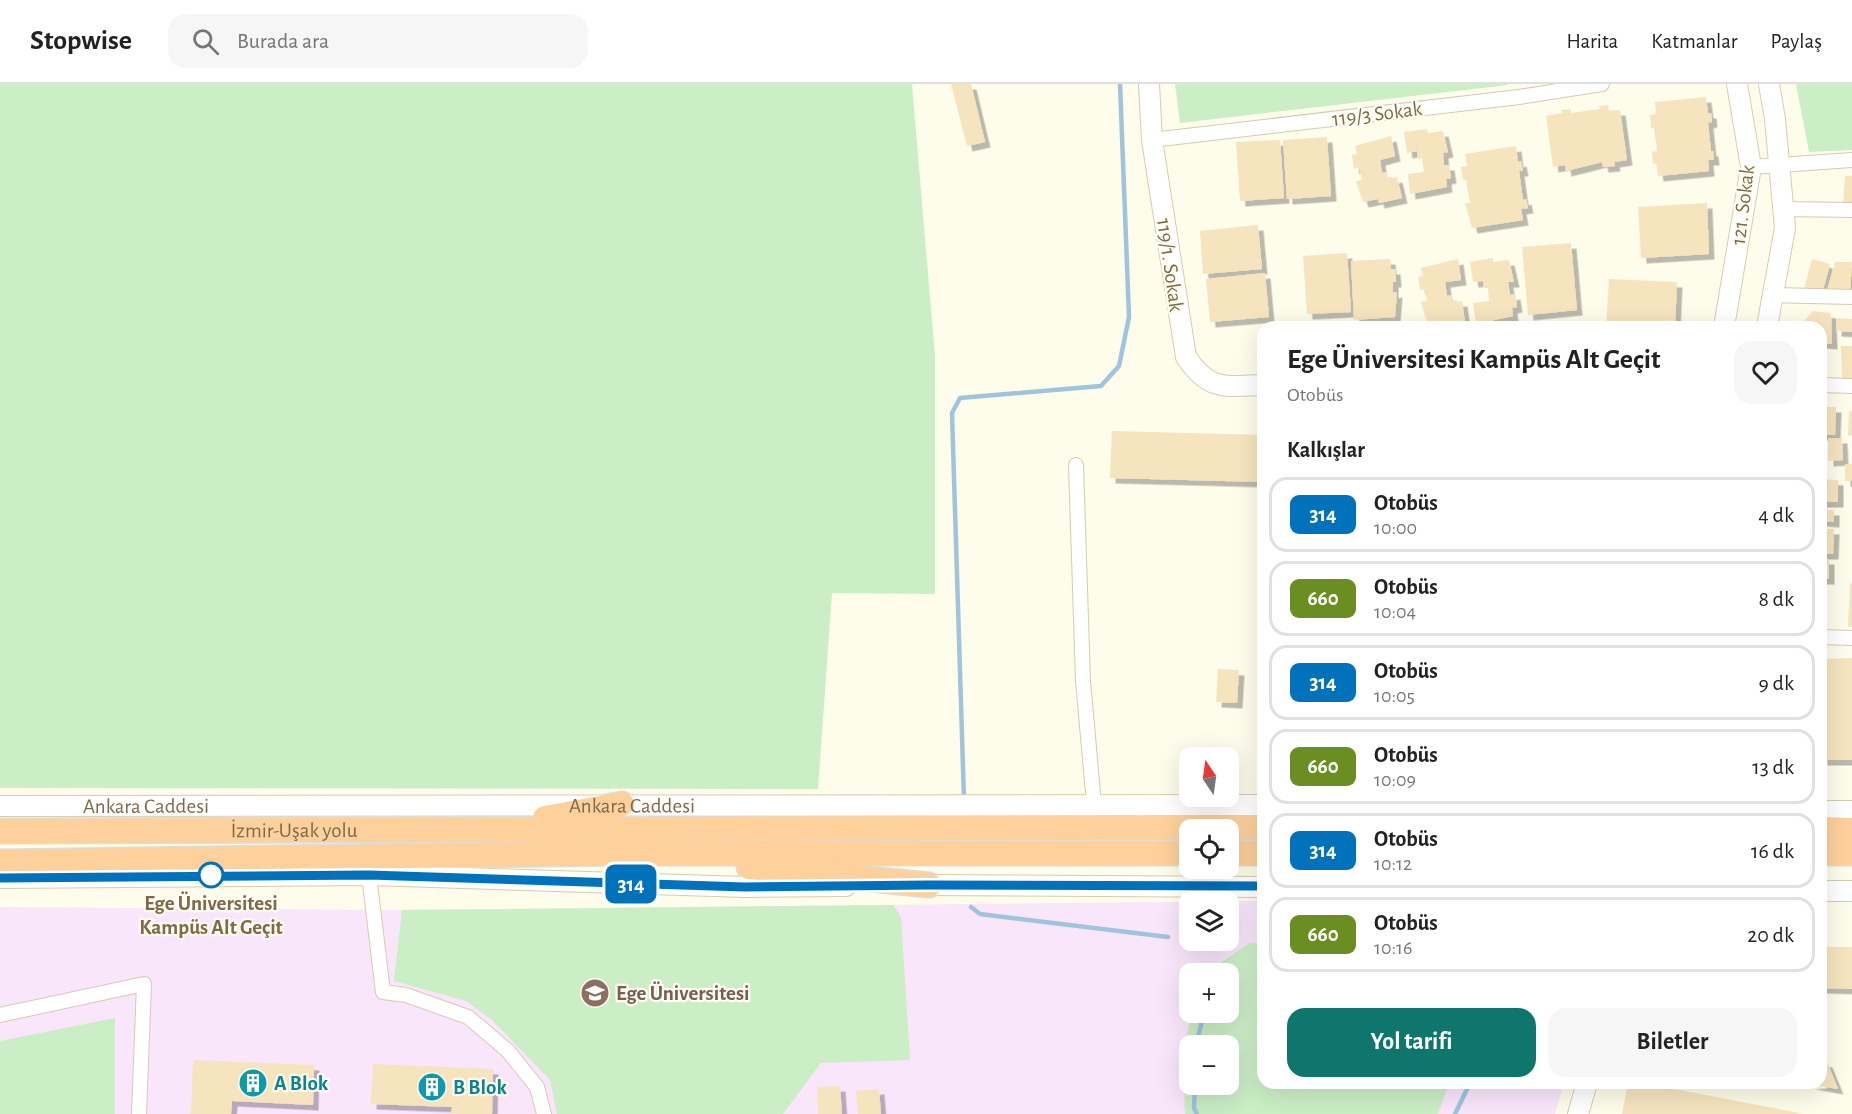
<!DOCTYPE html>
<html lang="tr">
<meta charset="utf-8">
<style>
body{margin:0;font-family:"Alegreya Sans",sans-serif;background:#f6f6f6;color:#222;height:100vh;display:flex;flex-direction:column;font-size:22px;white-space:nowrap}
*{box-sizing:border-box;margin:0}
p{font-size:20px;color:#767676}
.icon{flex:none;width:33px;height:33px;fill:none;stroke:currentColor;stroke-width:2;stroke-linecap:round;stroke-linejoin:round}
.map{position:relative;flex:1;overflow:hidden}
.details{position:absolute;left:1257px;top:237px;width:570px;height:768px;display:flex;flex-direction:column;background:#fff;border-radius:18px;box-shadow:0 6px 24px #0002}
.details>*{flex:none}
.badge{padding:0 12px;border-radius:9px;font-size:21px;line-height:39px}
.needle{width:39px;rotate:347deg}
.buttons{position:absolute;left:1179px;top:663px;display:grid;gap:12px}
.buttons a{display:grid;place-items:center;width:60px;height:60px;border-radius:12px;background:#fff;box-shadow:0 6px 24px #0002;font-size:30px}
.map>.badge{position:absolute;translate:-50% -50%;box-shadow:0 0 0 3px #fff}
h2{padding:0 30px;font-size:22px;line-height:54px}
.round{display:grid;place-items:center;flex:none;width:63px;height:63px;border-radius:18px;background:#f6f6f6}
.headline{display:flex;align-items:center;justify-content:space-between;height:102px;padding:0 30px}
h1{font-size:28px;font-weight:700;line-height:45px}
.action{display:flex;gap:12px;margin-top:auto;padding:12px 30px}
.action a{flex:1;height:69px;border-radius:18px;background:#0f766e;color:#fff;font-size:24px;font-weight:700;line-height:69px;text-align:center}
.action a+a{background:#f6f6f6;color:#222}
ul{padding:0;list-style:none}
li{display:flex;align-items:center;gap:18px;height:75px;margin:0 12px 9px;padding:0 18px;border:3px solid #e0e0e0;border-radius:18px}
li div{flex:1}
li b{display:block;font-size:22px}
li em{font-style:normal}
li .badge{min-width:66px;font-weight:700;text-align:center}
header{display:flex;align-items:center;gap:36px;box-sizing:border-box;height:84px;padding:0 30px;background:#fff;border-bottom:2px solid #e0e0e0}
header strong{font-size:28px}
nav{display:flex;gap:33px;margin-inline-start:auto;font-size:21px}
.search{width:420px;height:54px;background:#f6f6f6;display:flex;align-items:center;gap:15px;box-sizing:border-box;padding:0 21px;border-radius:18px;color:#767676;font-size:22px}
.map>svg:first-child{display:block}
.education{fill:#f9e6fb;fill-rule:evenodd}
.green{fill:#cbeec6;fill-rule:evenodd}
.lines{fill:none;stroke-linecap:round;stroke-linejoin:round}
.stream{stroke:#a0c3de;stroke-width:4.5}
.building{fill:#f6e4bf;filter:url(#shadow)}
.street-casing{stroke:#d5cbb0;stroke-width:16}
.secondary-casing{stroke:#d8ccad;stroke-width:22}
.highway-casing{stroke:#e0dbd3;stroke-width:27}
.street{stroke:#fff;stroke-width:14}
.secondary{stroke:#fff;stroke-width:20}
.highway{stroke:#fdd09c;stroke-width:24}
.line-casing{stroke:#fff;stroke-width:14}
.line{stroke:#0072bc;stroke-width:9}
.stop-dot{fill:#fff;stroke:#0072bc;stroke-width:3}
.labels{text-anchor:middle;dominant-baseline:central;stroke-width:4.5;stroke-linejoin:round;paint-order:stroke}
.street-label{font-size:21px;fill:#7d6a49;stroke:#fffdf2}
.stop-label{font-size:21px;font-weight:bold;fill:#7d6a49;stroke:#fffdf2}
.education-label{font-size:21px;font-weight:bold;fill:#785e54;stroke:#fffdf2;text-anchor:start}
.culture-label{font-size:21px;font-weight:bold;fill:#0d838f;stroke:#fffdf2;text-anchor:start}
</style>
<header>
<strong>Stopwise</strong>
<div class="search"><svg class="icon" aria-label="search" viewBox="0 0 24 24"><circle cx="10" cy="10" r="6"/><path d="M15 15l6 6"/></svg>Burada ara</div>
<nav><a>Harita</a><a>Katmanlar</a><a>Paylaş</a></nav>
</header>
<div class="map">
<svg width="1852" height="1030" viewBox="0 0 1852 1030">
<defs>
<filter id="shadow"><feDropShadow dx="5.5" dy="5.5" stdDeviation="0" flood-color="#0004"/></filter>
</defs>
<rect width="100%" height="100%" fill="#fefcea"/>
<!-- education -->
<path class="education" d="M1263 817V999H1564L1555 1030H0V823L402 826ZM1190 818H1228V856H1190ZM1190 890H1228V928H1190ZM1190 962H1228V1000H1190Z"/>
<!-- green -->
<g class="green">
<polygon points="0,0 912,0 935,272 935,510 832,509 818,705 0,704"/>
<polygon points="1175,0 1507,0 1508,1 1180,39"/>
<polygon points="1796,0 1852,0 1852,66 1809,68"/>
<polygon points="893,821 901,833 910,976 821,979 783,1030 557,1030 550,996 492,936 466,917 394,897 402,826"/>
<path d="M1250 859H1263V999H1449L1438 1030H1185L1183 974 1191 929 1228 928V890L1210 889 1216 882ZM1190 962H1228V1000H1190Z"/>
<polygon points="115,934 115,1030 0,1030 0,957"/>
</g>
<g class="lines">
<!-- stream -->
<g class="stream">
<polyline points="964,716 952,329 960,314 1101,302 1119,282 1129,233 1120,0"/>
<polyline points="971,823 980,830 1168,853"/>
<polyline points="1196,962 1204,928"/>
<polyline points="1195,1000 1194,1024 1197,1030"/>
<polyline points="1455,1030 1470,999"/>
</g>
</g>
<!-- building -->
<g class="building">
<polygon points="951,0 971,0 985,58 967,62"/>
<polygon points="1706,13 1708,29 1711,29 1712,38 1708,39 1711,67 1713,67 1714,76 1708,76 1709,87 1658,92 1656,79 1653,80 1652,68 1657,67 1654,44 1651,44 1650,31 1656,30 1655,18"/>
<polygon points="1608,21 1609,27 1620,26 1627,76 1614,78 1615,82 1603,83 1602,78 1566,87 1565,81 1553,83 1546,32 1562,29 1561,26 1571,25 1571,29 1600,25 1599,22"/>
<polygon points="1427,45 1428,49 1443,47 1448,68 1443,69 1444,81 1449,81 1451,94 1446,95 1447,103 1410,110 1408,90 1424,88 1422,74 1418,75 1417,67 1407,69 1404,48"/>
<polygon points="1391,52 1395,72 1380,76 1382,89 1386,88 1388,95 1397,93 1402,114 1379,119 1378,115 1363,118 1356,97 1362,96 1359,83 1354,85 1352,71 1357,70 1355,62"/>
<polygon points="1327,53 1331,112 1287,115 1283,56"/>
<polygon points="1280,56 1284,114 1240,117 1236,58"/>
<polygon points="1516,62 1518,78 1521,77 1523,87 1519,87 1523,116 1526,115 1528,124 1521,125 1523,136 1472,144 1465,119 1470,119 1466,96 1463,96 1461,83 1467,82 1465,70"/>
<polygon points="1845,92 1852,92 1852,120 1843,120"/>
<polygon points="1707,119 1709,170 1641,174 1638,123"/>
<polygon points="1258,141 1262,185 1203,190 1200,147"/>
<polygon points="1571,159 1577,226 1528,231 1522,163"/>
<polygon points="1347,169 1351,228 1307,230 1303,172"/>
<polygon points="1493,174 1493,178 1509,176 1514,198 1508,198 1510,211 1515,210 1517,223 1512,224 1513,232 1476,240 1473,219 1489,217 1488,204 1484,204 1483,197 1473,198 1470,178"/>
<polygon points="1390,175 1391,185 1395,185 1396,198 1393,198 1393,209 1397,208 1395,233 1354,236 1351,177"/>
<polygon points="1458,175 1461,196 1445,198 1447,212 1451,211 1452,218 1462,217 1465,238 1442,241 1442,237 1427,239 1421,218 1427,217 1425,205 1420,206 1418,193 1423,192 1421,184"/>
<polygon points="1812,175 1830,180 1822,210 1804,205"/>
<polygon points="1835,178 1852,178 1850,208 1827,207"/>
<polygon points="1265,189 1269,233 1210,238 1206,195"/>
<polygon points="1609,195 1677,198 1675,243 1606,243"/>
<polygon points="1813,227 1831,229 1832,260 1821,259 1821,243 1799,243"/>
<polygon points="1837,234 1852,235 1852,248 1836,247"/>
<polygon points="1841,262 1852,262 1852,294 1842,294"/>
<polygon points="1821,323 1836,323 1835,351 1821,351"/>
<polygon points="1849,327 1852,328 1852,352 1848,351"/>
<polygon points="1112,347 1263,351 1263,398 1110,394"/>
<polygon points="1828,354 1842,354 1843,376 1828,377"/>
<rect x="1845" y="380" width="7" height="17"/>
<polygon points="1821,395 1838,396 1838,418 1821,418"/>
<polygon points="1821,421 1824,421 1824,426 1834,426 1834,438 1821,437"/>
<polygon points="1821,445 1834,445 1833,470 1821,470"/>
<rect x="1821" y="475" width="8" height="20"/>
<polygon points="1850,499 1852,499 1852,543 1848,542"/>
<polygon points="1852,574 1852,676 1822,676 1821,575"/>
<polygon points="1218,585 1239,586 1237,619 1216,618"/>
<polygon points="1821,863 1852,863 1852,905 1821,904"/>
<polygon points="193,976 314,981 313,1021 232,1017 231,1030 191,1030"/>
<polygon points="1821,977 1827,978 1838,1005 1810,1000 1821,999"/>
<polygon points="373,980 493,985 492,1030 451,1030 452,1023 371,1020"/>
<polygon points="1628,999 1669,999 1669,1004 1805,1030 1622,1030"/>
<polygon points="840,1002 842,1030 818,1030 817,1003"/>
<polygon points="879,1005 881,1030 858,1030 856,1007"/>
</g>
<g class="lines">
<!-- street casing -->
<g class="street-casing">
<g id="street">
<polyline points="1152,56 1519,13 1602,0"/>
<polyline points="1751,83 1852,76"/>
<polyline points="1783,125 1852,126"/>
<polyline points="1773,211 1852,213"/>
<polyline points="1821,301 1852,302"/>
<polyline points="1076,381 1083,597 1094,720"/>
<polyline points="1821,553 1852,554"/>
<polyline points="369,791 383,908 406,911 468,933 508,967 537,1003 544,1030"/>
<polyline points="0,931 144,900 139,1030"/>
</g>
</g>
<!-- secondary casing -->
<g class="secondary-casing">
<g id="secondary">
<path d="M1149 0 1152 56 1186 273C1210 308 1224 302 1263 301"/>
<polyline points="1724,243 1751,83 1737,0"/>
<polyline points="1767,243 1785,144 1775,35 1769,0"/>
<path id="s1" d="M0 722 1263 721"/>
<polyline points="1821,727 1852,727"/>
<polyline points="0,794 369,791 745,803 846,802"/>
<polyline points="914,801 1263,803"/>
<polyline points="1821,807 1852,807"/>
<polyline points="1578,1030 1587,999"/>
</g>
</g>
<!-- highway casing -->
<g class="highway-casing">
<g id="highway">
<polyline points="545,734 622,720"/>
<polyline points="1821,745 1852,746"/>
<path id="s2" d="M0 747 1263 743"/>
<polyline points="1228,769 1263,769"/>
<polyline points="1821,769 1852,769"/>
<polyline points="0,778 618,769 1190,769"/>
<polyline points="749,783 929,801"/>
</g>
</g>
<!-- street -->
<use href="#street" class="street"/>
<!-- secondary -->
<use href="#secondary" class="secondary"/>
<!-- highway -->
<use href="#highway" class="highway"/>
</g>
<g class="lines">
<!-- line casing -->
<g class="line-casing">
<polyline id="line" points="0,794 369,791 745,803 929,801 1263,802"/>
</g>
<!-- line -->
<use href="#line" class="line"/>
</g>
<!-- icons -->
<defs>
<g id="university-disc" transform="scale(1.5)"><circle r="9.5" fill="#8d6e63" stroke="#fffdf2"/><path d="M0-5L7-2L0 1L-7-2ZM-4 1L0 2.5L4 1V4Q0 6-4 4Z" fill="#fff"/></g>
<g id="building-disc" transform="scale(1.5)"><circle r="9.5" fill="#0f9aa8" stroke="#fffdf2"/><path d="M-4-6H4V6H1V3H-1V6H-4ZM-2.5-4.3h1.7v1.8h-1.7ZM.8-4.3h1.7v1.8H.8ZM-2.5-1h1.7V.8h-1.7ZM.8-1h1.7V.8H.8Z" fill="#fff"/></g>
</defs>
<g fill-rule="evenodd">
<use href="#university-disc" x="595" y="909"/>
<use href="#building-disc" x="253" y="999"/>
<use href="#building-disc" x="432" y="1003"/>
</g>
<!-- markers -->
<circle class="stop-dot" cx="211" cy="791" r="12"/>
<g class="labels">
<!-- street labels -->
<g class="street-label">
<text transform="translate(1377 30) rotate(-7)">119/3 Sokak</text>
<text transform="translate(1743 121) rotate(-83)">121. Sokak</text>
<text transform="translate(1170 181) rotate(82)">119/1. Sokak</text>
<text stroke="none"><textPath href="#s1" startOffset="632">Ankara Caddesi</textPath></text>
<text stroke="none"><textPath href="#s1" startOffset="146">Ankara Caddesi</textPath></text>
<text stroke="none"><textPath href="#s2" startOffset="294">İzmir-Uşak yolu</textPath></text>
</g>
<!-- stop labels -->
<g class="stop-label">
<text x="211" y="819">Ege Üniversitesi<tspan x="211" dy="24">Kampüs Alt Geçit</tspan></text>
</g>
<!-- education labels -->
<g class="education-label">
<text x="616" y="909">Ege Üniversitesi</text>
</g>
<!-- culture labels -->
<g class="culture-label">
<text x="274" y="999">A Blok</text>
<text x="453" y="1003">B Blok</text>
</g>
</g>
</svg>
<div class="buttons">
<a><svg class="needle" viewBox="-14 -14 28 28"><path d="M0-13l5 13h-10z" fill="#e53935"/><path d="M0 13l5-13h-10z" fill="#767676"/></svg></a>
<a><svg class="icon" aria-label="locate" viewBox="0 0 24 24"><circle cx="12" cy="12" r="6"/><path d="M12 2v4M12 18v4M2 12h4M18 12h4"/></svg></a>
<a><svg class="icon" aria-label="layers" viewBox="0 0 24 24"><path d="M12 4l9 5-9 5-9-5zM3 14l9 5 9-5"/></svg></a>
<a>+</a>
<a>−</a>
</div>
<b class="badge" style="left:631px;top:800px;background:#0072bc;color:#fff">314</b>
<section class="details">
<div class="headline"><div><h1>Ege Üniversitesi Kampüs Alt Geçit</h1><p>Otobüs</p></div><a class="round"><svg class="icon" aria-label="heart" viewBox="0 0 24 24"><path d="M12 20l-8-8c-3-5 5-10 8-4 3-6 11-1 8 4z"/></svg></a></div>
<h2>Kalkışlar</h2>
<ul>
<li><span class="badge" style="background:#0072bc;color:#fff">314</span><div><b>Otobüs</b><p>10:00</p></div><em>4 dk</em></li>
<li><span class="badge" style="background:#6b8e23;color:#fff">660</span><div><b>Otobüs</b><p>10:04</p></div><em>8 dk</em></li>
<li><span class="badge" style="background:#0072bc;color:#fff">314</span><div><b>Otobüs</b><p>10:05</p></div><em>9 dk</em></li>
<li><span class="badge" style="background:#6b8e23;color:#fff">660</span><div><b>Otobüs</b><p>10:09</p></div><em>13 dk</em></li>
<li><span class="badge" style="background:#0072bc;color:#fff">314</span><div><b>Otobüs</b><p>10:12</p></div><em>16 dk</em></li>
<li><span class="badge" style="background:#6b8e23;color:#fff">660</span><div><b>Otobüs</b><p>10:16</p></div><em>20 dk</em></li>
</ul>
<div class="action"><a>Yol tarifi</a><a>Biletler</a></div>
</section>
</div>
